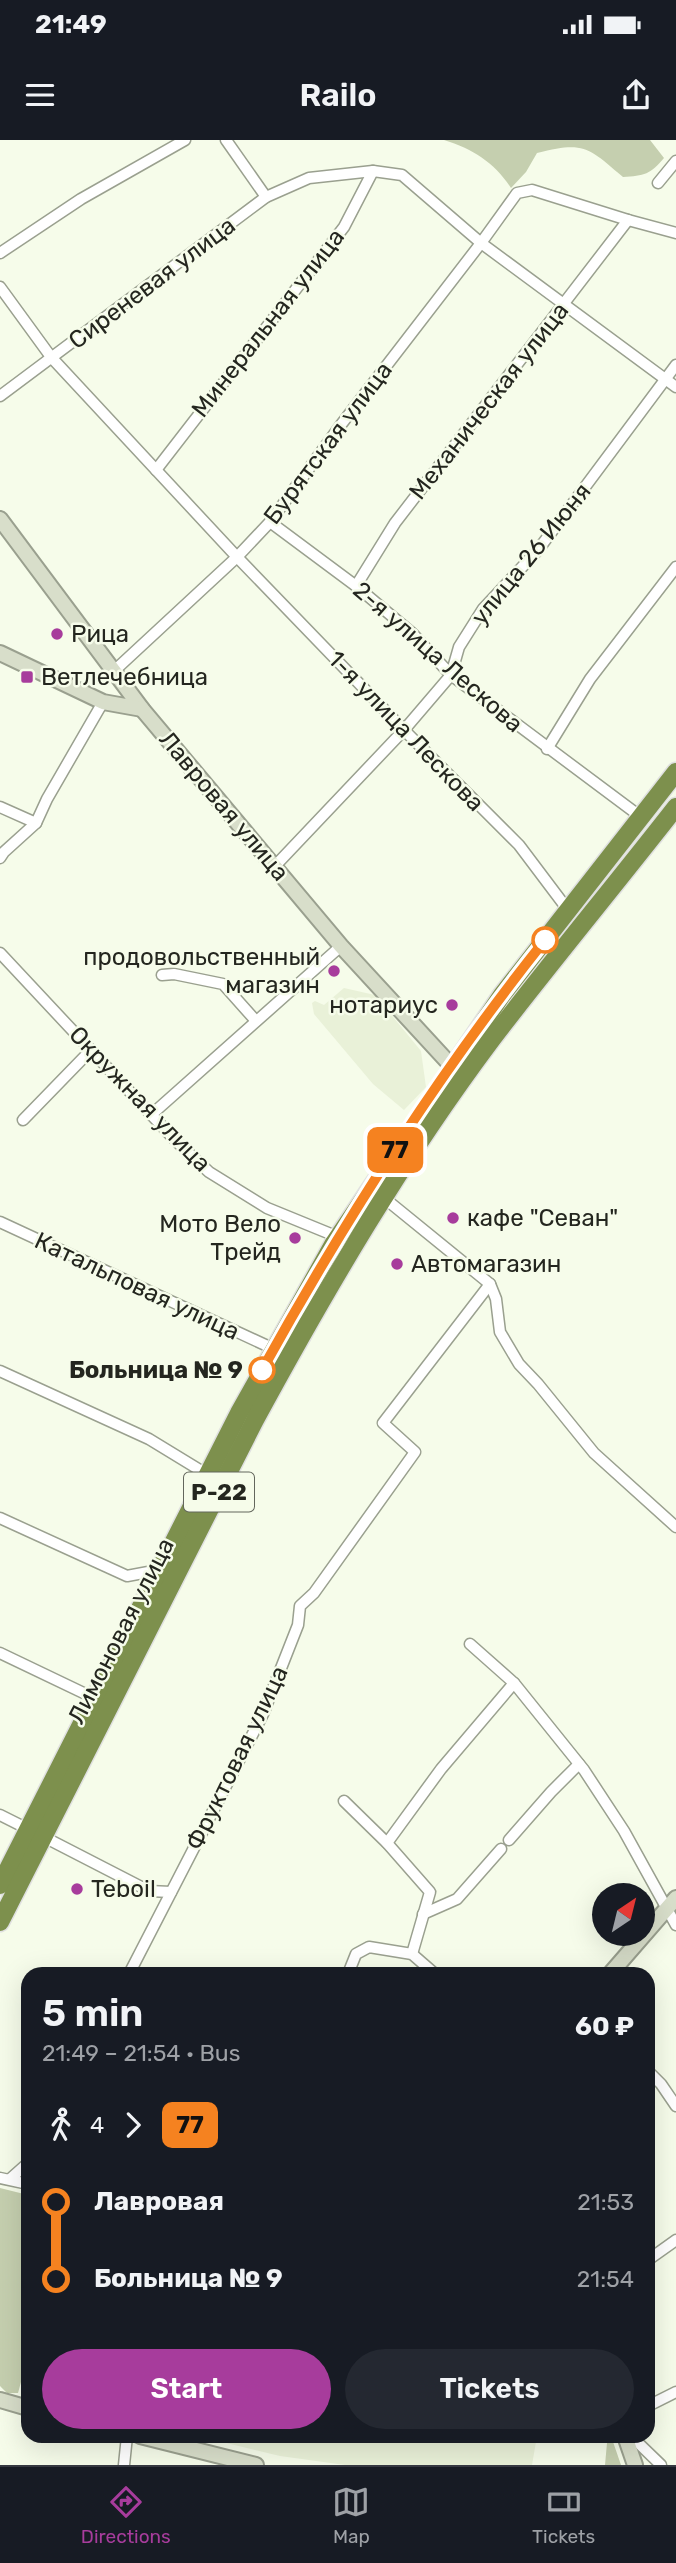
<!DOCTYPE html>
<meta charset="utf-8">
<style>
body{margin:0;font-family:Rubik,sans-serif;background:#242831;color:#f1f3f6;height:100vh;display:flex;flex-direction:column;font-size:26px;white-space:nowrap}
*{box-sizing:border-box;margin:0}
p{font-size:23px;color:#9ea1a6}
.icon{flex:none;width:38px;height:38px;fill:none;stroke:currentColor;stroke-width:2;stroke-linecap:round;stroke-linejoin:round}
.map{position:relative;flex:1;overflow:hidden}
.sheet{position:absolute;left:21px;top:1827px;width:634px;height:476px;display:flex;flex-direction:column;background:#171b24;border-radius:21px;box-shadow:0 7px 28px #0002}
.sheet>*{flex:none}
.badge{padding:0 14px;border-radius:10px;font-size:24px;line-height:46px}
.needle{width:46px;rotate:35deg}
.fabs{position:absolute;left:592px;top:1743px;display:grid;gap:14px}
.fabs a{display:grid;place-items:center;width:63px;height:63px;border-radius:50%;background:#171b24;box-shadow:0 7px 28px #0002;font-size:35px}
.map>.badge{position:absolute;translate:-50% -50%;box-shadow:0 0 0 4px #fff}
.legs{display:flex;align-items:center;gap:10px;height:77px;padding:0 21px;font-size:23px}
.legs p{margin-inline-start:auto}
.head{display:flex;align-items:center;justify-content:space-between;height:119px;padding:0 21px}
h1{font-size:38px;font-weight:600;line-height:52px}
.action{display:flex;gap:14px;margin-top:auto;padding:14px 21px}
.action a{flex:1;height:80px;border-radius:42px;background:#a73c9c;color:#fff;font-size:28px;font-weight:600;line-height:80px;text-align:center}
.action a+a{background:#242831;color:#f1f3f6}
ul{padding:0 21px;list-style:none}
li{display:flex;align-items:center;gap:24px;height:77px;font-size:26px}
li i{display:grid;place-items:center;width:10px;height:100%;margin:0 9px;background:currentColor}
li i::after{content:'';width:18px;height:18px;margin:-9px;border:5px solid;border-radius:50%;background:#171b24}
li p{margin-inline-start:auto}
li:first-child i{background:linear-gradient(#0000 50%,currentColor 0)}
li:last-child i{background:linear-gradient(currentColor 50%,#0000 0)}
.status{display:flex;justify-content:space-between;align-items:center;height:49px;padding:0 35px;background:#171b24;direction:ltr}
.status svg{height:19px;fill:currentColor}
header{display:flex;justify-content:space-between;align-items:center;height:91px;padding:0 21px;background:#171b24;font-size:32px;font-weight:600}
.dock{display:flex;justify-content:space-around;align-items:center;height:98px;border-top:2px solid #363941;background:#171b24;font-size:19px;color:#9ea1a6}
.dock a{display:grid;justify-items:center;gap:4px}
.dock .on{color:#a73c9c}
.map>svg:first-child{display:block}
.built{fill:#e9f1d8}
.green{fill:#c5cfaf}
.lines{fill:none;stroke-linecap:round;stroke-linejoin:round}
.street-casing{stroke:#9aa08f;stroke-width:13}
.secondary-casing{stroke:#9aa08f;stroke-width:18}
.highway-casing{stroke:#e0e1e0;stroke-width:21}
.street{stroke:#fff;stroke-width:10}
.secondary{stroke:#d8deca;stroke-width:14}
.highway{stroke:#7d904d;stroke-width:18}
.line-1-casing{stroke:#fff;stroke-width:16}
.line-1{stroke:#f58220;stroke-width:10}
.poi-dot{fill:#a73c9c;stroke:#f6fcea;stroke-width:2.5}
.stop-1-dot{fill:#fff;stroke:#f58220;stroke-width:3.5}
.labels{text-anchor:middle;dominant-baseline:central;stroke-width:5;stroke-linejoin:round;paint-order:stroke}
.shield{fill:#f6fcea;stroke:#63665c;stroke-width:2}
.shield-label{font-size:23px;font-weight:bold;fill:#24261f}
.street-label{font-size:24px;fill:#24261f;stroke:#f6fcea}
.poi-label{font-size:24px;fill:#24261f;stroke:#f6fcea;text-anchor:start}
.stop-label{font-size:24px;font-weight:bold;fill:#24261f;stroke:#f6fcea;text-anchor:end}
</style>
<div class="status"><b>21:49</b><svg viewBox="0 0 49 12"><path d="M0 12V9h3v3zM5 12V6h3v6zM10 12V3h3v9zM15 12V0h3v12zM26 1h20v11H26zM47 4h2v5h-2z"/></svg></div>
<header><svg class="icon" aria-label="menu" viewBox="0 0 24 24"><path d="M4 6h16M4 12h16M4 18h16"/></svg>Railo<svg class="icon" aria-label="share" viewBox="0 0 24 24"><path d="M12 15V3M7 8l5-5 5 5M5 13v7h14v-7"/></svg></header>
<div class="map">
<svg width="676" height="2325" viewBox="0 0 676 2325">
<rect width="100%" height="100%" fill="#f6fcea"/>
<!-- built -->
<g class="built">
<polygon points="344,848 375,855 421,911 426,947 404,970 373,944 314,874 312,863 315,861 324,865"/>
<polygon points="198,2296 537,2296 532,2325 345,2325 280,2316"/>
</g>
<!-- green -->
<g class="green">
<path d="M444 0H650L664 18C651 34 644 36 623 37 588 7 584 1 537 13L526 32 511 48C495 23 473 9 444 0Z"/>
<polygon points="0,2048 28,2055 28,2243 21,2242 18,2253 7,2253 0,2246"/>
<polygon points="605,2296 611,2296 621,2325 605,2325 607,2303"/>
</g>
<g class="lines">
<!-- street casing -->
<g class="street-casing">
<g id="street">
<polyline points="226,0 266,57"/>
<polyline points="658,43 676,21"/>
<polyline points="0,113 81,59 185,0"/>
<polyline points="0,147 51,217 237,417 404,590 519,705 568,770"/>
<polyline points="0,256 266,57 309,38 373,31 402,35 481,103 676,247"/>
<polyline points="156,330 344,87 373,31"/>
<polyline points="270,382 356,446 412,493 451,535 641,677"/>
<polyline points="356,446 395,383 628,80"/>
<polyline points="114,531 237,417 270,382 340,286 481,103 517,53 532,50 628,80 676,93"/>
<polyline points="547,609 590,539 676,427"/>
<polyline points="0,667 36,683"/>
<polyline points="0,718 4,712 36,683 47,659 103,562"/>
<polyline points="275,726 404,590 451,535 459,507 483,469 538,410 676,225"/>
<polyline points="0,813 175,1000 209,1032 267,1068 338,1097"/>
<polyline points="162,835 174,834 223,844 256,881"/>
<polyline points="151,975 341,806"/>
<polyline points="23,980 91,910"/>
<polyline points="383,1057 490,1144 496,1159 500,1192 519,1224 538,1244 594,1313 676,1387"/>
<polyline points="0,1082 274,1209"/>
<polyline points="0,1231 149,1299 208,1335"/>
<polyline points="0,1378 127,1436 159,1430"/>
<polyline points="470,1504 514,1543 584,1630 624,1691 676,1785"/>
<polyline points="0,1513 94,1558"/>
<polyline points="344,1661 387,1703 430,1752 412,1814"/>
<polyline points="0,1675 28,1689"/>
<polyline points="44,1697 149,1751 171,1752"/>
<polyline points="509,1700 551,1652 579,1624"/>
<polyline points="387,1703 441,1629 514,1543"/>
<polyline points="423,1774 457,1759 501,1709"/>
<polyline points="129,1834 263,1574 298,1485 300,1466 314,1453 415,1312 383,1283 490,1144"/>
<polyline points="348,1834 356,1814 369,1807 412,1814 435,1834"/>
<polyline points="648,1931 661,1944 676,1966"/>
<polyline points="0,2038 28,2044"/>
<polyline points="10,2039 28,2023"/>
<polyline points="648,2120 676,2100"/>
<polyline points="648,2266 676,2252"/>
<polyline points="631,2296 661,2325"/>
<polyline points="124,2325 127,2296"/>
</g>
</g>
<!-- secondary casing -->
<g class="secondary-casing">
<g id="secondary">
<polyline points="0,379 142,569 341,806 458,933"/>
<polyline points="0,513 103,562 142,569"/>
<polyline points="610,1834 676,1758"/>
<polyline points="0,2260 28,2268"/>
<polyline points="140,2296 256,2325"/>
<polyline points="625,2296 635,2325"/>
</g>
</g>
<!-- highway casing -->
<g class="highway-casing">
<g id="highway">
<polyline points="0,1745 239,1273 334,1103 502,855 676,632"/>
<path d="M0 1782 255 1280C326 1149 402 1019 492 899 552 821 615 745 676 667"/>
</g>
</g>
<!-- street -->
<use href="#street" class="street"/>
<!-- secondary -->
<use href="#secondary" class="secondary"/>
<!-- highway -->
<use href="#highway" class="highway"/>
</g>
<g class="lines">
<!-- line-1 casing -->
<g class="line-1-casing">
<path id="line-1" d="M262 1230C345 1080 438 934 545 800"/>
</g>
<!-- line-1 -->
<use href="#line-1" class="line-1"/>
</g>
<!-- markers -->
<g class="poi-dot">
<circle cx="57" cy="494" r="7"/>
<rect x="20" y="530" width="14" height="14" rx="3.5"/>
<circle cx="334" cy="831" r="7"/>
<circle cx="452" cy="865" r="7"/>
<circle cx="453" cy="1078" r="7"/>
<circle cx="295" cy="1098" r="7"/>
<circle cx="397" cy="1124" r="7"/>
<circle cx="77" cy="1749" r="7"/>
</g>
<g class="stop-1-dot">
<circle cx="545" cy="800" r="12"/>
<circle cx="262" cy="1230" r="12"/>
</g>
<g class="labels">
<!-- shield labels -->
<rect class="shield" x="184" y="1332.5" width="70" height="39" rx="5"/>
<g class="shield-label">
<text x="219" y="1352">Р-22</text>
</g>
<!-- street labels -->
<g class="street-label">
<text transform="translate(152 143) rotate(-37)">Сиреневая улица</text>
<text transform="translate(268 183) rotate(-52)">Минеральная улица</text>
<text transform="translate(489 261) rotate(-52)">Механическая улица</text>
<text transform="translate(328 303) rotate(-53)">Бурятская улица</text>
<text transform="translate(531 414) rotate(-51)">улица 26 Июня</text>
<text transform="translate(438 517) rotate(41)">2-я улица Лескова</text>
<text transform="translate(406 591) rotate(46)">1-я улица Лескова</text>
<text transform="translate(224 666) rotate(50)">Лавровая улица</text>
<text transform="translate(140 959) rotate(46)">Окружная улица</text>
<text transform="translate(137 1146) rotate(25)">Катальповая улица</text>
<text transform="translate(121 1491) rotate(-63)">Лимоновая улица</text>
<text transform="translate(237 1618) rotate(-64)">Фруктовая улица</text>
</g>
<!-- poi labels -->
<g class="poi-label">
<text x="71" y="494">Рица</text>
<text x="41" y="537">Ветлечебница</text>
<text x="320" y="817" text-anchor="end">продовольственный<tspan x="320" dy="28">магазин</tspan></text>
<text x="438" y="865" text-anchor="end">нотариус</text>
<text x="467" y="1078">кафе "Севан"</text>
<text x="281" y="1084" text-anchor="end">Мото Вело<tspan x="281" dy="28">Трейд</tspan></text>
<text x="411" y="1124">Автомагазин</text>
<text x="91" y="1749">Teboil</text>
</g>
<!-- stop labels -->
<g class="stop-label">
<text x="243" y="1230">Больница № 9</text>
</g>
</g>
</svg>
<div class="fabs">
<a><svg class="needle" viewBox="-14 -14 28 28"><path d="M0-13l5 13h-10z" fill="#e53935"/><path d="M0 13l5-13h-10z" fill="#9ea1a6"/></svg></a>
</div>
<b class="badge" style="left:395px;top:1010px;background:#f58220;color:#111">77</b>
<section class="sheet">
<div class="head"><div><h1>5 min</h1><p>21:49 – 21:54 · Bus</p></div><b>60 ₽</b></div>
<div class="legs"><svg class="icon" aria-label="walk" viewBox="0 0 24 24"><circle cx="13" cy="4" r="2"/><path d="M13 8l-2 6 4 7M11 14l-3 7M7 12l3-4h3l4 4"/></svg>4<svg class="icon" aria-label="forward" viewBox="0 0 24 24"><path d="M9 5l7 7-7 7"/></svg><b class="badge" style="background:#f58220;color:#111">77</b></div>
<ul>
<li><i style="color:#f58220"></i><b>Лавровая</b><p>21:53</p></li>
<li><i style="color:#f58220"></i><b>Больница № 9</b><p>21:54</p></li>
</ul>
<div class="action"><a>Start</a><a>Tickets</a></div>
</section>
</div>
<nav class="dock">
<a class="on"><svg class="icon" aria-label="directions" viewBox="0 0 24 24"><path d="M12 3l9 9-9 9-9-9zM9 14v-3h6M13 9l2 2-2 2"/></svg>Directions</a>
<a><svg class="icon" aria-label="map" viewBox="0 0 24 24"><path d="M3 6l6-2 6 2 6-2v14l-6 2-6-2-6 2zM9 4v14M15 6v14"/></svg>Map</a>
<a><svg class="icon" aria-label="tickets" viewBox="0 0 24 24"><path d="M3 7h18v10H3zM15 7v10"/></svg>Tickets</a>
</nav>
